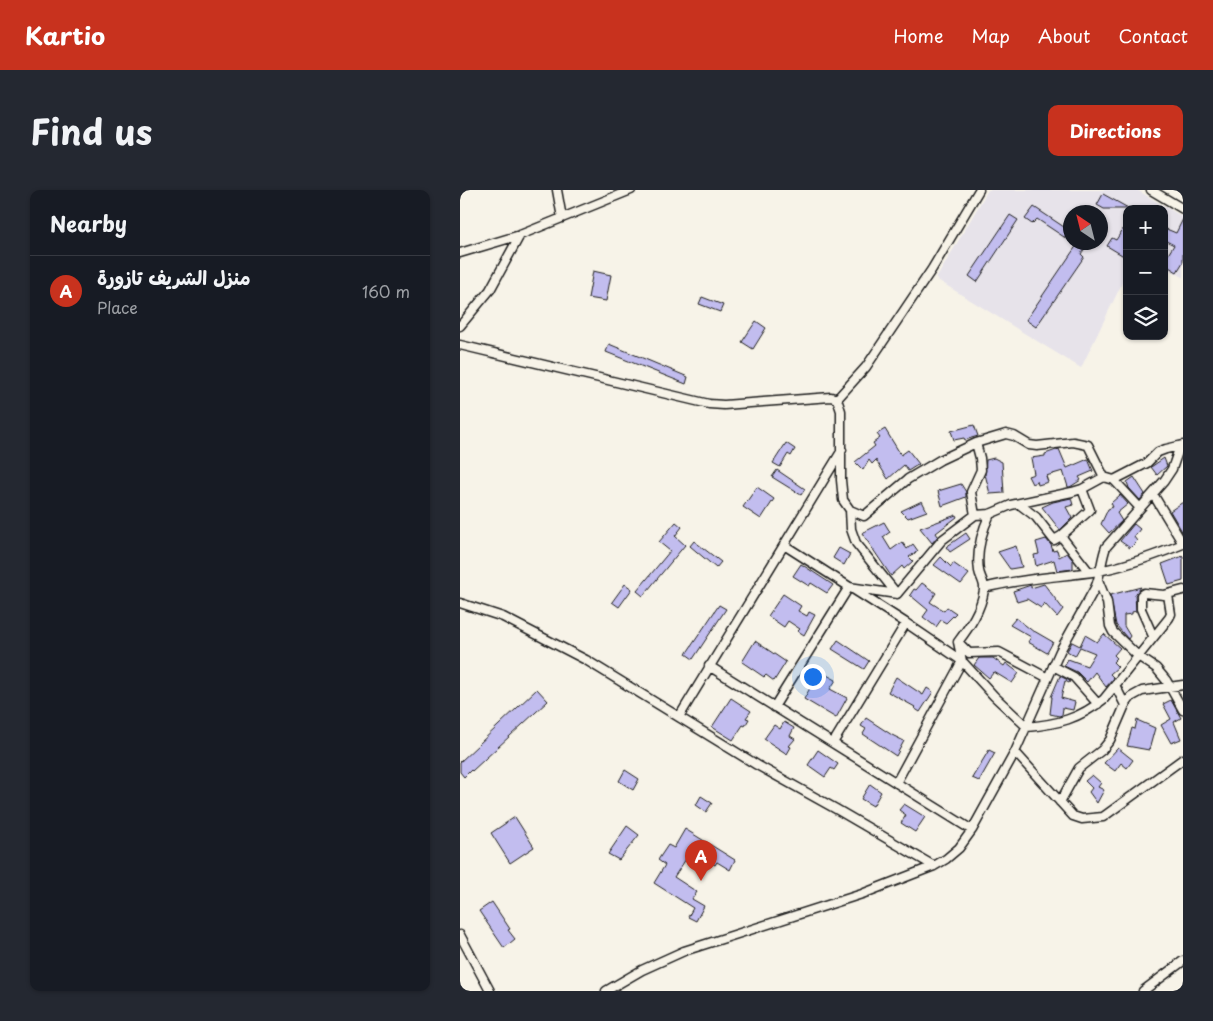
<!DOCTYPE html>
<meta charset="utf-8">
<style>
:root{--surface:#171b24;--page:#242831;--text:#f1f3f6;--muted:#9ea1a6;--line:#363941;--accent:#c8321e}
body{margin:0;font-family:"Playpen Sans","Playpen Sans Arabic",sans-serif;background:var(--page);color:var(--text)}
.controls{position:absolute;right:15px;top:15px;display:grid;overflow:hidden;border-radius:10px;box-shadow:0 1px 4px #0004}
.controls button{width:45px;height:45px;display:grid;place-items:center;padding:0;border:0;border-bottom:1px solid var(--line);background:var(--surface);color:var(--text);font:25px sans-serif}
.compass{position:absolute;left:603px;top:15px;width:45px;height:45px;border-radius:50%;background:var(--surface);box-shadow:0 1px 4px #0004;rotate:325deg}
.you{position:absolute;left:352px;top:486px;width:18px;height:18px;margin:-12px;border:4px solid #fff;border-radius:50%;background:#1a73e8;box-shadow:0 0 0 8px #1a73e833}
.badge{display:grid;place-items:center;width:32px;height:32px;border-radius:50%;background:var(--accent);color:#fff;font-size:16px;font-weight:700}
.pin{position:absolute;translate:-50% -41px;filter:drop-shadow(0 1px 2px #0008)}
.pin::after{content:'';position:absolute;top:26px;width:18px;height:15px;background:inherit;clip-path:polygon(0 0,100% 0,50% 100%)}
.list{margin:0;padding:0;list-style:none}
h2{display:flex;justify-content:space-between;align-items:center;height:65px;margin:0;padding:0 20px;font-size:21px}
h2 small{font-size:16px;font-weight:400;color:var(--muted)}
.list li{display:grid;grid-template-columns:32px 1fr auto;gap:15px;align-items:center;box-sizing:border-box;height:70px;padding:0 20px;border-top:1px solid var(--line)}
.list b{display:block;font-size:19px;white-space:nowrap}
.list p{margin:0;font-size:16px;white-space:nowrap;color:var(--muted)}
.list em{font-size:16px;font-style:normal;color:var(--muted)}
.icon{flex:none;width:28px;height:28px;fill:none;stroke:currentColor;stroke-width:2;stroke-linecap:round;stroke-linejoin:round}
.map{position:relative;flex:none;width:723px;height:801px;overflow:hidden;border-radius:10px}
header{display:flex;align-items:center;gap:30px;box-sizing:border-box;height:70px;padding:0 25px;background:var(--accent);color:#fff}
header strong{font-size:24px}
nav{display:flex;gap:28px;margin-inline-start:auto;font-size:18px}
.intro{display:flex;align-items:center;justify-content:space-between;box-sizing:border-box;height:120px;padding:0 30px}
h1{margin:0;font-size:35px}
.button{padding:12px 22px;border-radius:10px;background:var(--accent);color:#fff;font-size:18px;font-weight:700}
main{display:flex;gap:30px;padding:0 30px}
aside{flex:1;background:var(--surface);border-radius:10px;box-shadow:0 1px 4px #0004}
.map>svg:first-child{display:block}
.built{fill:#e7e3ea;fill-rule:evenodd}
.building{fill:#c2bdef;stroke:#1c1c1c}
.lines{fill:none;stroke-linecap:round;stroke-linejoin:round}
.street-casing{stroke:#1c1c1c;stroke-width:11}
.street{stroke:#f7f3e8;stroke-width:8}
</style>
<header>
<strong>Kartio</strong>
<nav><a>Home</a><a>Map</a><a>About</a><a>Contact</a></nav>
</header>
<div class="intro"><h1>Find us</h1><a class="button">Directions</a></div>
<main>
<aside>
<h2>Nearby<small></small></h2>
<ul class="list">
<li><span class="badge">A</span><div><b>منزل الشريف تازورة</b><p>Place</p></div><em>160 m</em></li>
</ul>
</aside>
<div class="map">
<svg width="723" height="801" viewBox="0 0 723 801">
<rect width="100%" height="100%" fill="#f7f3e8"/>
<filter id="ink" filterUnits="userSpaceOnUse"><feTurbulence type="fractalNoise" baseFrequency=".02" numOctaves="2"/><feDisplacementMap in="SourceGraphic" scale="10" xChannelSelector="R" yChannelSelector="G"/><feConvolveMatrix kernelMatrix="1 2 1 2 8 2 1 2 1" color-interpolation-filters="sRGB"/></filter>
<g filter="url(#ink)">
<!-- built -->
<path class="built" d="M528 0H677L723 27V87L704 77V19H667V83L621 178 476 89ZM610 22H640V52H610Z"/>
<!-- building -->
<path class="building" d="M643 4 670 19H644L637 15Z
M574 17 610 41V51L577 29 572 34 565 29Z
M550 25 558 30 517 92 509 86Z
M723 29V72L717 82 704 74V71L714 55 704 50V38L716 43Z
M667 33V68L647 56 652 48 656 50Z
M619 52H629L621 64 624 67 576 137 566 130Z
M133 81 151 85 146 111 128 108Z
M242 107 263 115 260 122 239 114Z
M296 131 306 138 293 159 282 152Z
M149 154 228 187 226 194 146 162Z
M514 235 518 246 505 250 504 248 494 250 491 241Z
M425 239 441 265 448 260 459 274 448 281 444 275 428 289 416 270 412 274 409 270 403 280 395 272 415 256 413 253 420 248 417 244Z
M326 253 335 259 331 266 328 264 320 277 313 273Z
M599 259 607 278 628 269 633 281 619 287 621 290 610 297H608L603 281 586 286 588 292 578 295 577 291 572 294 568 286 574 284 571 268 585 266V264Z
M534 268 542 272 544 303 530 304 525 284 526 270Z
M704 268 707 276 697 285 691 277Z
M317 280 345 299 341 305 312 287Z
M674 287 685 304 680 310 669 298 667 292Z
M501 294 506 302V307L482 316 478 301Z
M297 297 314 309 301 329 283 317Z
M660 305 668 314 657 323 662 331 649 343 641 334 648 319 653 317 651 313Z
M611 308 613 315 606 317 612 328 600 340 582 317 593 312Z
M462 311 467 321 448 328 441 321Z
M723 312V343L710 321Z
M496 325 497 327 476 343 478 346 472 353 460 338Z
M216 332 222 337 215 346 225 355 183 406 177 401 210 361 199 352Z
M424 332 430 342 423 347 431 360 442 352 447 359 453 354 458 361 449 367 453 371 444 379 442 376 431 386 402 343Z
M674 334 680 339 674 347 677 351 670 358 660 351Z
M506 343 510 349 490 362 486 357Z
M586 349 591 355 593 361 597 360 599 367 607 363 613 370V379L597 381 594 370 576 376 574 365 579 364 576 352Z
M234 351 261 372 256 378 230 356Z
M556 356 562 377 550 379 538 362Z
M379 358 390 364 384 375 373 368Z
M723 366V391L709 395 702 374Z
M481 367 491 377 493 373 509 384 501 394 474 375Z
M341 374 373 395 367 403 351 393 349 396 333 386Z
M462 393 476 403 470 412 484 421 487 417 496 423 486 433 481 430 476 437 463 427 468 420 450 405 454 399 456 400Z
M165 394 172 399 159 417 152 412Z
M584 394 603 419 597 427 584 413 581 418 567 409 557 412 553 401 571 395V398Z
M681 397 675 405 676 421 672 422V424L664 425V436L670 446 668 449 656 435 650 405Z
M323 404 341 416 338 421 347 426 349 422 355 425 344 445 338 441 340 439 328 431 324 437 308 426Z
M259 415 266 419 233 469 226 464Z
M556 428 574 442V441L593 452 587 463 568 452 571 447 550 435Z
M644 444 660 458 654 465 657 468 653 472 658 477 650 484 654 488 646 497 635 482 627 492 617 482 604 476 608 469 627 476 635 463 620 457 615 466 607 461 612 452 620 456 625 445 637 452Z
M378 450 409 471 404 479 372 459Z
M295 451 326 472 314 491 306 485 304 487 282 472Z
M519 468H533L544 476 546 473 559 483 552 493 534 482 529 488 514 475Z
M363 483 376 490 370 499 387 508 376 528 344 509 355 489 359 490Z
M600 486 610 491 609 493 605 491 601 508 615 512 613 520 603 518 602 525 599 526 590 524 592 507H591Z
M436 487 463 505 467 498 473 502 460 522 454 518 455 517 428 502Z
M77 499 88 511 12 581 11 580 4 587 0 582V572Z
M271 508 291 521 286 528 289 529 285 536 283 535 273 550 252 537Z
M711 510 721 528 714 532 721 549 711 553 701 535 711 529 703 514Z
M406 528 432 545 444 551 436 566 403 544 406 539 401 536Z
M677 530 695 538 689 560 667 556 672 538 675 539Z
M324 532 334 538 330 546 335 549 329 556 331 557 327 564 304 549 314 535 320 539Z
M658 558 673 570 667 578 661 573 655 581 644 573Z
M358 560 378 574 374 580 371 578 365 587 348 575Z
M529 560 535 563 519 591 512 588Z
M165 580 179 589 173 600 159 591Z
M632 585 641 593 638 597 644 600 637 613 629 602 632 598 625 591Z
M410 594 421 602 413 616 401 609Z
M241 606 252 613 246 622 236 615Z
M444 614 465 627 455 642 441 633 446 625 439 620Z
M55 627 74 657 50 673 31 643Z
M167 636 179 645 159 670 148 664Z
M225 639 275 670 270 680 257 672 255 675 232 660 214 687 237 702 232 709 244 716 236 731 228 727 233 718 194 693 205 675 198 670 208 655 214 658Z
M32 712 50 739 48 740 55 749 44 758 19 721Z"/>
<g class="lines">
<defs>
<path id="street" d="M97 0 102 28
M691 0 723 19
M0 63 60 45 171 0
M0 136 30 100 60 45
M0 155 249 214 264 215 371 207 377 209
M377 209 381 221V290L383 310 390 320 404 326 448 289 480 270 516 253 546 244 554 246 569 255 577 256 613 252 628 255 644 287 654 290 680 318
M377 209 406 177 472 79 519 0
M654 290 687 273 698 262 706 259 723 255
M693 304 723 354
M559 314 576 327 594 350 601 346 630 320 622 299
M390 320 391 339 396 353 437 404
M515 325 511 302 521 280 520 268 516 253
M601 346 629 382
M324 355 446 433 502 471 534 506 567 537C598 534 619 529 644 509L709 428 711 424 708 405
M638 390 647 412 650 436 653 442 678 466 696 478 706 490 723 520
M524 398C562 388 600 387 638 381 667 376 696 365 723 354
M0 413 43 427 126 470 297 575 376 619 474 676
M693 446 681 419V405L684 403 704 405 723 400
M498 452 509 463 539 462 588 488
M249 476 512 640
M593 476 614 487 638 514
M656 497 665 515
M314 517 389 397 437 404 482 350 515 325 530 324 551 315 612 302 622 299 644 287
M219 527 382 260
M373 553 446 433
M555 562 613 626 622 629 643 627 723 569
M436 593 502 471 498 452C510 436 521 420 524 400 525 393 520 387 519 381 516 361 522 341 530 324
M600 612 619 578 642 560 650 550 665 515 671 507 682 501 723 495
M0 745 30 801
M146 801 182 780 224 761 402 704 474 676 486 669 499 658 512 640 555 562 600 461 635 398C641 385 641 370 646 357L704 291 712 279 720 256
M683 801 723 771"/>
</defs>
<!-- street casing -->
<use href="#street" class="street-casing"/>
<!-- street -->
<use href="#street" class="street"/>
</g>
</g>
</svg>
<div class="controls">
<button>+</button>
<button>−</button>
<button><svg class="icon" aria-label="layers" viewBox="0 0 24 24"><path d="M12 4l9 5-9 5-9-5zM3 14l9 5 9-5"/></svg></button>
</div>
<svg class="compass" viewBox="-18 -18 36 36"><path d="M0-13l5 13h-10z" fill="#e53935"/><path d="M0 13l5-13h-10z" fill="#9ea1a6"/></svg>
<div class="you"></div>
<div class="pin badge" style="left:241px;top:691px">A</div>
</div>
</main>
